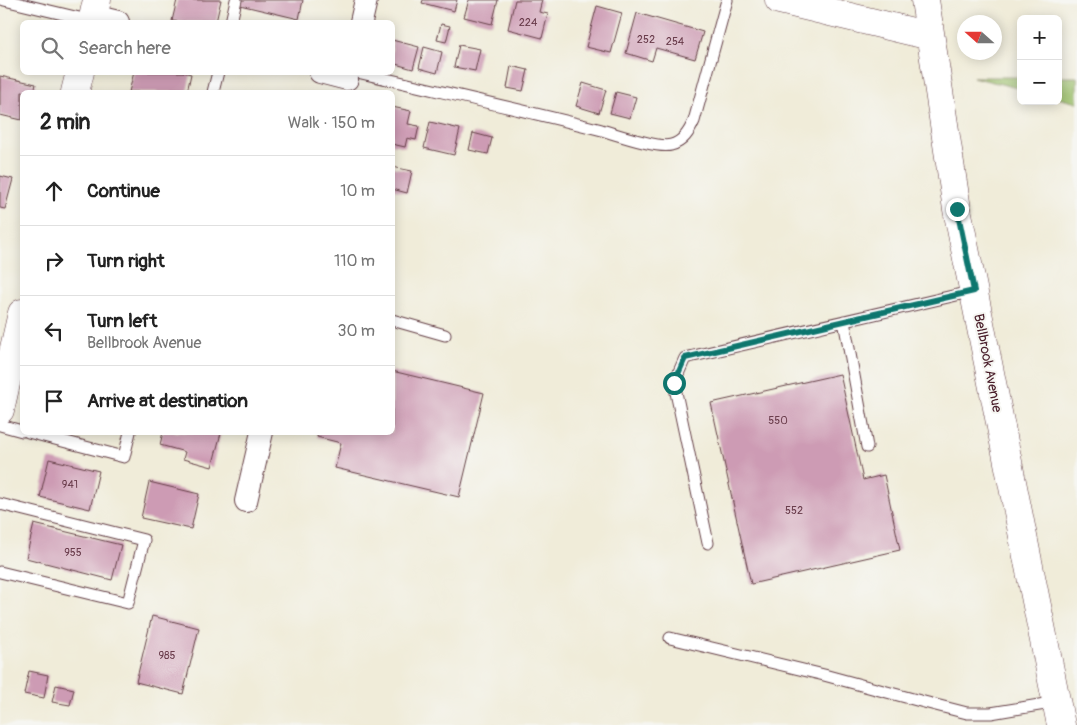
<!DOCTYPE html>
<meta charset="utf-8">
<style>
:root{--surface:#fff;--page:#f6f6f6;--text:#222;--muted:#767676;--line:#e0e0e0}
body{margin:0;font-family:Pangolin,sans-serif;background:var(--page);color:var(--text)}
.controls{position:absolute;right:15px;top:15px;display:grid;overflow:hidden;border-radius:8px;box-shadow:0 2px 12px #0003}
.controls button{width:45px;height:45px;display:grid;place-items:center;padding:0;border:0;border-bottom:1px solid var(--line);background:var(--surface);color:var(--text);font:25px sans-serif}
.compass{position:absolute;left:957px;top:15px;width:45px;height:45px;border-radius:50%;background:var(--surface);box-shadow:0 2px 12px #0003;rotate:291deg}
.stop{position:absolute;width:15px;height:15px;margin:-11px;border:4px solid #0f766e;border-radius:50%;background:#fff}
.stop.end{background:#0f766e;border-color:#fff;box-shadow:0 1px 5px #0008}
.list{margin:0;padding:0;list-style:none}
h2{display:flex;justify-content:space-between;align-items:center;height:65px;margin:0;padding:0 20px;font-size:21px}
h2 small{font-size:16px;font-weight:400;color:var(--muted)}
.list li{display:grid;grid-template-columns:32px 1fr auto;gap:15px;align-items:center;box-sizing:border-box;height:70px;padding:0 20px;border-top:1px solid var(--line)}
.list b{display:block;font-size:19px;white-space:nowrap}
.list p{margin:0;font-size:16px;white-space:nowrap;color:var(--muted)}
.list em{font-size:16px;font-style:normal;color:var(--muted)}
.icon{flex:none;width:28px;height:28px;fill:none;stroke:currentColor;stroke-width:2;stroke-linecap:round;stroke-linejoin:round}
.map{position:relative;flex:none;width:1077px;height:725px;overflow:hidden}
.search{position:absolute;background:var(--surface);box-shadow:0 2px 12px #0003;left:20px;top:20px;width:375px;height:55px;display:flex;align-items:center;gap:12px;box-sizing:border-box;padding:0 18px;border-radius:8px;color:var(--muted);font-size:19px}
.panel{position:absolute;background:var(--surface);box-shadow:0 2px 12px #0003;left:20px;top:90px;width:375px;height:345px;border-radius:8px}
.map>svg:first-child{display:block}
.green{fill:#9bc06a;stroke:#72704a}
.building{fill:#cd9bb4}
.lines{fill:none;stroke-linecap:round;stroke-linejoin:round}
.lane-casing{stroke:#633e45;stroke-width:13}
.street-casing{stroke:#633e45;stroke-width:24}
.secondary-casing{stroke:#633e45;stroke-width:29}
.lane{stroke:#fff;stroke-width:11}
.street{stroke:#fff;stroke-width:22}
.secondary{stroke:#fff;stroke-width:28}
.route{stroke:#0f766e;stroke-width:6}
.labels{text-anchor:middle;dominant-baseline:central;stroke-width:4;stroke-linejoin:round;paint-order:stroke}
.number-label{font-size:11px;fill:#6b3e4d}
.street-label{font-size:14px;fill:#4a1f2b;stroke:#f6f6f2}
</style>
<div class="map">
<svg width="1077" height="725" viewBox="0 0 1077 725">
<rect width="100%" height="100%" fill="#f6f6f2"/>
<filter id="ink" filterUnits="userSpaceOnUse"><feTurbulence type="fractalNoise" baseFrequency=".02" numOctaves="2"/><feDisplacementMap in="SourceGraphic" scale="10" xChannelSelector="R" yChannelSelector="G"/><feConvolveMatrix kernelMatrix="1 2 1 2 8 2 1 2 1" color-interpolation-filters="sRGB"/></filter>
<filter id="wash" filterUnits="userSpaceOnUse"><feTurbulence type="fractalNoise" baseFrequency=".0096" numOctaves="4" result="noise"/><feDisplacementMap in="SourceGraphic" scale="20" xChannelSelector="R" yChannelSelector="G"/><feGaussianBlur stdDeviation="1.12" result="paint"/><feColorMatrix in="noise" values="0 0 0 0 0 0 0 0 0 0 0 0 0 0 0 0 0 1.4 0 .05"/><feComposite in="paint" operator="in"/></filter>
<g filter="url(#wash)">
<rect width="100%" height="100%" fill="#f0ecd9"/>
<!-- green -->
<path class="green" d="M973 77H1021V89Z
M1058 77H1077V103L1058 98Z"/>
<g id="blocks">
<!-- building -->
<path class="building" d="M177 0H221L216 22H180L172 21Z
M241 0H303L299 19 240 5Z
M423 0H457L454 11 422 3Z
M469 0H498L492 24 464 17Z
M515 0H542L539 12 548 14 542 38 508 29Z
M597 6 622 13 611 53 586 47Z
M637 13 703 32 695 59 656 48 652 61 626 53Z
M441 24 450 26 446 42 437 40Z
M392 40 419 47 413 69 392 63Z
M459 45 480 49 475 71 454 67Z
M424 47 442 52 437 73 419 68Z
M511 66 528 70 523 91 507 88Z
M134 72H183L191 74 187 92H129Z
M0 76 36 84 34 92H22V120L0 115Z
M583 83 606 90 599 113 576 106Z
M616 92 636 97 630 118 610 113Z
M392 107 411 111 408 124 419 126 416 140 407 138 405 147 392 144Z
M430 122 460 129 454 155 424 148Z
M473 133 492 138 488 154 469 150Z
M392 167 412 171 407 193 392 189Z
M0 176 13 179 5 209 0 208Z
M392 371 484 393 459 497 335 468 341 443 317 437 318 432H392Z
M840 374 863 480 884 475 900 550 751 584 711 403Z
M163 432 221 433 212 467 183 459 185 452 160 445Z
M49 459 99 471 90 509 40 497Z
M149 482 199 494 191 529 141 518Z
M34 524 121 545 112 580 26 558Z
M152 616 199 628 183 694 136 682Z
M29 671 48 675 44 698 24 694Z
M56 685 74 689 70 705 52 702Z"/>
</g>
</g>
<g filter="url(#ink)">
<use href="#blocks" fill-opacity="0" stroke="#633e45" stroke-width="1"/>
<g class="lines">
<defs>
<path id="lane" d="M4 0 92 21
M231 22 236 0
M357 72C437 91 518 109 598 129 613 133 658 149 671 145 683 142 689 132 694 121L727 0
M213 92 218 72
M392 320 445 335
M844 321 867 447
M0 425 22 431
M28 432 124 457 130 432
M0 504 144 540 128 603 0 572
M708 543 674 383 685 358 974 291
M670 638 824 675 924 702 967 713H991L1057 702"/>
<path id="street" d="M93 16 118 22
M361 22 366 0
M320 72 347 79
M246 501 262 432"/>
<path id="secondary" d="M779 0 930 36
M925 0 957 209 1061 725
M92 22 97 0
M75 92 80 72
M0 410 22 313"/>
</defs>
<!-- lane casing -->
<use href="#lane" class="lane-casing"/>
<!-- street casing -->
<use href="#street" class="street-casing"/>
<!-- secondary casing -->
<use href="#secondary" class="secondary-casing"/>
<!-- lane -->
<use href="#lane" class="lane"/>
<!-- street -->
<use href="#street" class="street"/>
<!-- secondary -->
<use href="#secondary" class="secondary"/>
</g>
</g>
<g class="lines" filter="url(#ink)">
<!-- route -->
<path class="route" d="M674 383 685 358 974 291 957 209"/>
</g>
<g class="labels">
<!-- number labels -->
<g class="number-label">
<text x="528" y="22">224</text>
<text x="646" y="39">252</text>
<text x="675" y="41">254</text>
<text x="778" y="420">550</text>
<text x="70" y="484">941</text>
<text x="794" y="510">552</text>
<text x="73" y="552">955</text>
<text x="167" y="655">985</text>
</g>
<!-- street labels -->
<g class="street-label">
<text transform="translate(988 363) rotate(79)">Bellbrook Avenue</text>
</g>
</g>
</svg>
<div class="controls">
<button>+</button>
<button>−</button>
</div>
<svg class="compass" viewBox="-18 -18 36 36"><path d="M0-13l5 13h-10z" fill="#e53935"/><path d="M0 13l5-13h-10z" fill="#767676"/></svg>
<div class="stop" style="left:674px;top:383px"></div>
<div class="stop end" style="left:957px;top:209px"></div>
<div class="search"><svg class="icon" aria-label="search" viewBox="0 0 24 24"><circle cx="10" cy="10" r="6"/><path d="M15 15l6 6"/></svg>Search here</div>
<section class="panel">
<h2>2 min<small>Walk · 150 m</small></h2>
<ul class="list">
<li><svg class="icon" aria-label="ahead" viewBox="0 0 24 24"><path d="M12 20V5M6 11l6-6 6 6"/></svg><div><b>Continue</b></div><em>10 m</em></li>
<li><svg class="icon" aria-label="right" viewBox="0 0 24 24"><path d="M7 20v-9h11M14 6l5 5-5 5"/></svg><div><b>Turn right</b></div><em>110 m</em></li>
<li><svg class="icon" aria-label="left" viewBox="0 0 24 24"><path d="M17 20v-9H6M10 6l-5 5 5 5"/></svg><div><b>Turn left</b><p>Bellbrook Avenue</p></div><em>30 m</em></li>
<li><svg class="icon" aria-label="arrive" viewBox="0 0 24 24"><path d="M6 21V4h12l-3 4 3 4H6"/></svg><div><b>Arrive at destination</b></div></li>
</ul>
</section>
</div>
